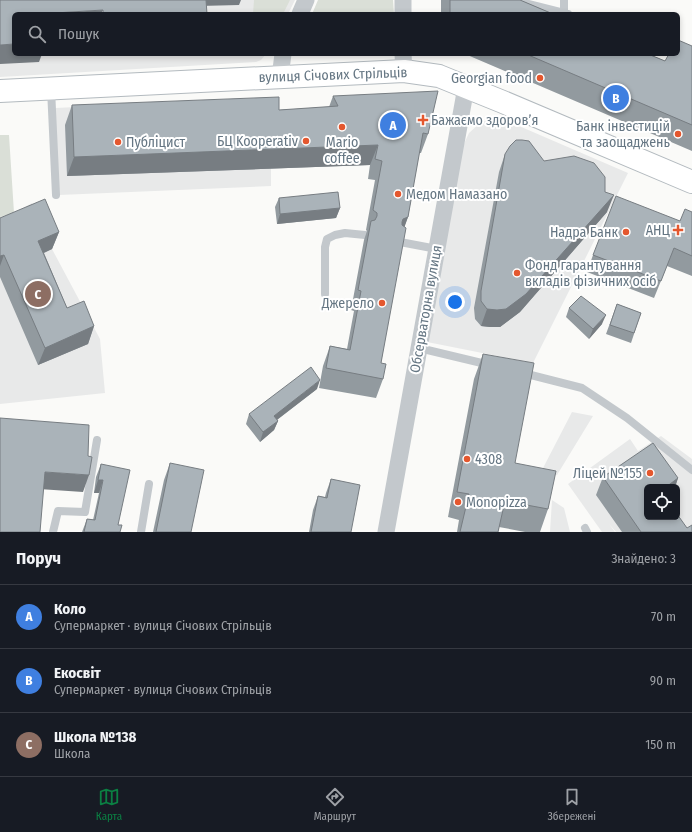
<!DOCTYPE html>
<html lang="uk">
<meta charset="utf-8">
<style>
:root{--surface:#171b24;--page:#242831;--text:#f1f3f6;--muted:#9ea1a6;--line:#363941;--accent:#0b8043}
body{margin:0;font-family:"Fira Sans Condensed",sans-serif;background:var(--page);color:var(--text)}
.controls{position:absolute;right:12px;bottom:12px;display:grid;overflow:hidden;border-radius:6px;box-shadow:0 2px 6px #0003}
.controls button{width:36px;height:36px;display:grid;place-items:center;padding:0;border:0;border-bottom:1px solid var(--line);background:var(--surface);color:var(--text);font:20px sans-serif}
.you{position:absolute;left:455px;top:302px;width:14px;height:14px;margin:-10px;border:3px solid #fff;border-radius:50%;background:#1a73e8;box-shadow:0 0 0 6px #1a73e833}
.badge{display:grid;place-items:center;width:26px;height:26px;border-radius:50%;background:var(--accent);color:#fff;font-size:13px;font-weight:700}
.pin{position:absolute;translate:-50% -50%;border:2px solid #fff;box-shadow:0 1px 4px #0006}
.list{margin:0;padding:0;list-style:none}
h2{display:flex;justify-content:space-between;align-items:center;height:52px;margin:0;padding:0 16px;font-size:17px}
h2 small{font-size:13px;font-weight:400;color:var(--muted)}
.list li{display:grid;grid-template-columns:26px 1fr auto;gap:12px;align-items:center;box-sizing:border-box;height:64px;padding:0 16px;border-top:1px solid var(--line)}
.list b{display:block;font-size:15px;white-space:nowrap}
.list p{margin:0;font-size:13px;white-space:nowrap;color:var(--muted)}
.list em{font-size:13px;font-style:normal;color:var(--muted)}
.icon{flex:none;width:22px;height:22px;fill:none;stroke:currentColor;stroke-width:2;stroke-linecap:round;stroke-linejoin:round}
.map{position:relative;flex:none;width:692px;height:532px;overflow:hidden}
.search{position:absolute;background:var(--surface);box-shadow:0 2px 6px #0003;left:12px;right:12px;top:12px;height:44px;display:flex;align-items:center;gap:10px;box-sizing:border-box;padding:0 14px;border-radius:6px;color:var(--muted);font-size:15px}
.sheet{height:244px;background:var(--surface)}
nav{display:flex;justify-content:space-around;align-items:center;box-sizing:border-box;height:56px;border-top:1px solid var(--line);background:var(--surface);font-size:11px;color:var(--muted)}
nav a{display:grid;justify-items:center;gap:2px}
nav .on{color:var(--accent)}
.map>svg:first-child{display:block}
.built{fill:#e8e9e9;fill-rule:evenodd}
.green{fill:#dadfd7}
.lines{fill:none;stroke-linecap:round;stroke-linejoin:round}
.secondary-casing{stroke:#b3babf;stroke-width:24}
.lane{stroke:#c3c8cc;stroke-width:8}
.street{stroke:#c3c8cc;stroke-width:17}
.secondary{stroke:#fff;stroke-width:22}
.wall{fill:#929a9f}
.shaded-wall{fill:#777d82}
.building{fill:#aab3b9;stroke:#777d82}
.poi-dot{fill:#e4572e;stroke:#fff;stroke-width:1.5}
.labels{text-anchor:middle;dominant-baseline:central;stroke-width:4;stroke-linejoin:round;paint-order:stroke}
.street-label{font-size:14px;fill:#657683;stroke:#fff}
.poi-label{font-size:14px;fill:#657683;stroke:#fff;text-anchor:end}
</style>
<div class="map">
<svg width="692" height="532" viewBox="0 0 692 532">
<rect width="100%" height="100%" fill="#fafaf8"/>
<!-- built -->
<path class="built" d="M0 0H295L288 14H14V54H266L261 60 256 62 0 77Z
M271 98V186L59 195 55 108Z
M490 119 505 120 628 173 533 363 427 342 462 148 469 133 480 123Z
M32 203 52 249 100 339 105 393 0 404V217L14 213Z
M572 412 593 416 557 475 542 470Z
M661 436 692 459V532H616L609 524 615 532H602L568 484 630 439 638 451ZM647 487H677V517H647Z
M552 500 564 508 570 532H550Z"/>
<!-- green -->
<path class="green" d="M254 0H290L283 14H253Z
M318 0H393L394 14H312Z
M0 135H9L14 213 0 217Z"/>
<g class="lines">
<defs>
<path id="secondary" d="M0 91 404 71 439 76 466 87 503 102 692 182"/>
</defs>
<!-- secondary casing -->
<use href="#secondary" class="secondary-casing"/>
<!-- lane -->
<path class="lane" d="M513 0 568 14
M564 0V12
M51 89 56 195
M400 242 437 249
M325 294V247L327 239 335 235 345 233 365 235
M419 348 490 365
M523 373 582 388 627 418 692 470
M585 528 587 532
M53 532 58 511 85 512 97 440
M141 532 149 484"/>
<!-- street -->
<path class="street" d="M403 0V14
M300 14 306 0
M403 54 404 71
M280 77 283 54
M386 532 466 87"/>
<!-- secondary -->
<use href="#secondary" class="secondary"/>
</g>
<!-- wall -->
<path class="wall" d="M441 0H520L553 14H441Z
M692 46V151L465 54H648L665 61Z
M333 96 428 134 421 153H419L408 217 404 227 381 363 383 379 376 398 319 388 323 366 330 346 347 349 354 311 351 310 364 240 367 231 366 230 375 180 368 179 370 165 67 176 65 125 72 105 279 110 329 107Z
M505 154 544 161 605 192 607 212 520 312 500 327H490L481 326 475 319 474 308 499 172Z
M279 198 340 208 336 218 277 224 275 207Z
M692 212V276L667 266 654 298 587 272 593 255 680 221Z
M0 218 59 232 52 249 44 253 67 308 94 326 88 344 38 365 0 277Z
M617 304 641 313 631 343 606 334Z
M569 308 602 324 589 339 566 317Z
M483 354 515 463 548 509 540 532H525L499 527 498 532H457L459 520 448 517 474 379Z
M317 389 277 420 278 421 274 430 260 442 246 424 249 414Z
M170 463 191 532H153L164 480Z
M101 464 120 532H82L87 519 93 520 99 493H94L96 477Z
M603 477 678 478 675 487H647L687 528 692 532H622L596 495Z
M331 479 351 532H309L313 510 318 496 325 497 326 493Z"/>
<!-- shaded-wall -->
<path class="shaded-wall" d="M201 0H241L239 5 199 6Z
M103 10 101 14H55V13Z
M14 44V54H42L39 62 0 64V45Z
M378 145 370 165 67 176 74 157Z
M614 195 607 212 520 312 500 327H490L481 326 487 309Z
M340 208 336 218 277 224 280 214Z
M408 217 401 237 395 241 403 219Z
M59 232 52 249 32 258 38 241Z
M4 255 0 266V256Z
M606 315 602 324 589 339 593 329Z
M94 326 88 344 38 365 45 348Z
M320 380 317 389 270 425 274 416Z
M278 421 274 430 260 442 263 432Z
M45 472 89 475 83 492 39 489Z
M678 478 675 487H666Z
M98 480H103L99 493H94Z"/>
<!-- building -->
<path class="building" d="M0 0H206L207 14H103V10L55 13V14H14V44L0 45Z
M450 0H520L553 14H450Z
M678 40 692 46V125L526 54H648L665 61 669 54H678Z
M438 91 428 134 423 133 408 217 403 219 402 222V225L406 228 381 363 386 364 383 379 326 368 330 346 350 350 361 291 358 290 371 221 375 220 377 216V213L373 210 382 161 375 159 378 145 74 157 72 105 279 97V110L338 106 333 96Z
M516 140H522L529 141 544 161 574 156 594 163 605 177V192L614 195 526 294 506 309 497 310 487 309 481 301V291L505 154 510 146Z
M338 192 340 208 280 214 279 198Z
M616 196 680 221 685 209 692 212V256L674 248 661 281 593 255Z
M45 199 59 232 38 241 67 308 84 301 94 326 45 348 4 255 0 256V218Z
M581 296 606 315 593 329 569 308Z
M617 304 641 313 634 333 610 325Z
M483 354 534 363 515 463 556 471 548 509 505 501 498 532H460L469 494 457 492Z
M311 367 320 380 274 416 278 421 263 432 249 414Z
M0 418 89 425 88 456 92 457 89 475 45 472 40 532H0Z
M653 443 678 478 666 487H647V517H677V514L687 528 692 525V532H641L603 477Z
M170 463 204 470 191 532H156Z
M101 464 130 470 118 525H122L120 532H84L87 519 95 520 103 480H98Z
M331 479 360 485 351 532H311L318 496 327 498Z"/>
<!-- markers -->
<g class="poi-dot">
<circle cx="540" cy="78" r="4"/>
<path d="M421 114h4v4h4v4h-4v4h-4v-4h-4v-4h4z"/>
<circle cx="342" cy="127" r="4"/>
<circle cx="678" cy="134" r="4"/>
<circle cx="306" cy="141" r="4"/>
<circle cx="118" cy="142" r="4"/>
<circle cx="398" cy="194" r="4"/>
<path d="M676 224h4v4h4v4h-4v4h-4v-4h-4v-4h4z"/>
<circle cx="626" cy="232" r="4"/>
<circle cx="517" cy="273" r="4"/>
<circle cx="382" cy="303" r="4"/>
<circle cx="467" cy="459" r="4"/>
<circle cx="650" cy="473" r="4"/>
<circle cx="458" cy="502" r="4"/>
</g>
<g class="labels">
<!-- street labels -->
<g class="street-label">
<text transform="translate(333 75) rotate(-2)">вулиця Січових Стрільців</text>
<text transform="translate(426 309) rotate(-80)">Обсерваторна вулиця</text>
</g>
<!-- poi labels -->
<g class="poi-label">
<text x="532" y="78">Georgian food</text>
<text x="431" y="120" text-anchor="start">Бажаємо здоровʼя</text>
<text x="670" y="126">Банк інвестицій<tspan x="670" dy="16">та заощаджень</tspan></text>
<text x="298" y="141">БЦ Kooperativ</text>
<text x="126" y="142" text-anchor="start">Публіцист</text>
<text x="342" y="142" text-anchor="middle">Mario<tspan x="342" dy="16">coffee</tspan></text>
<text x="406" y="194" text-anchor="start">Медом Намазано</text>
<text x="670" y="230">АНЦ</text>
<text x="618" y="232">Надра Банк</text>
<text x="525" y="265" text-anchor="start">Фонд гарантування<tspan x="525" dy="16">вкладів фізичних осіб</tspan></text>
<text x="374" y="303">Джерело</text>
<text x="475" y="459" text-anchor="start">4308</text>
<text x="642" y="473">Ліцей №155</text>
<text x="466" y="502" text-anchor="start">Monopizza</text>
</g>
</g>
</svg>
<div class="controls">
<button><svg class="icon" aria-label="locate" viewBox="0 0 24 24"><circle cx="12" cy="12" r="6"/><path d="M12 2v4M12 18v4M2 12h4M18 12h4"/></svg></button>
</div>
<div class="you"></div>
<div class="pin badge" style="left:393px;top:125px;background:#3f7fe0">A</div>
<div class="pin badge" style="left:616px;top:98px;background:#3f7fe0">B</div>
<div class="pin badge" style="left:38px;top:294px;background:#8d6e63">C</div>
<div class="search"><svg class="icon" aria-label="search" viewBox="0 0 24 24"><circle cx="10" cy="10" r="6"/><path d="M15 15l6 6"/></svg>Пошук</div>
</div>
<section class="sheet">
<h2>Поруч<small>Знайдено: 3</small></h2>
<ul class="list">
<li><span class="badge" style="background:#3f7fe0">A</span><div><b>Коло</b><p>Супермаркет · вулиця Січових Стрільців</p></div><em>70 m</em></li>
<li><span class="badge" style="background:#3f7fe0">B</span><div><b>Екосвіт</b><p>Супермаркет · вулиця Січових Стрільців</p></div><em>90 m</em></li>
<li><span class="badge" style="background:#8d6e63">C</span><div><b>Школа №138</b><p>Школа</p></div><em>150 m</em></li>
</ul>
</section>
<nav>
<a class="on"><svg class="icon" aria-label="map" viewBox="0 0 24 24"><path d="M3 6l6-2 6 2 6-2v14l-6 2-6-2-6 2zM9 4v14M15 6v14"/></svg>Карта</a>
<a><svg class="icon" aria-label="directions" viewBox="0 0 24 24"><path d="M12 3l9 9-9 9-9-9zM9 14v-3h6M13 9l2 2-2 2"/></svg>Маршрут</a>
<a><svg class="icon" aria-label="saved" viewBox="0 0 24 24"><path d="M7 4h10v16l-5-4-5 4z"/></svg>Збережені</a>
</nav>
